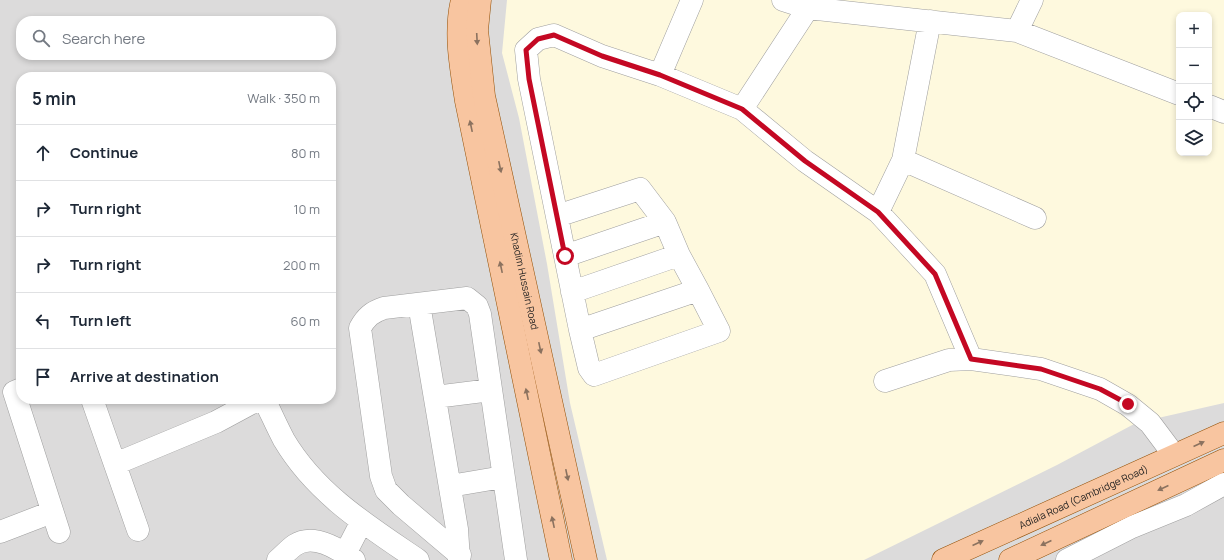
<!DOCTYPE html>
<meta charset="utf-8">
<style>
:root{--surface:#fff;--page:#f2f2f3;--text:#1f2937;--muted:#747a83;--line:#e0e1e3}
body{margin:0;font-family:Manrope,sans-serif;background:var(--page);color:var(--text)}
.controls{position:absolute;right:12px;top:12px;display:grid;overflow:hidden;border-radius:8px;box-shadow:0 2px 6px #0003}
.controls button{width:36px;height:36px;display:grid;place-items:center;padding:0;border:0;border-bottom:1px solid var(--line);background:var(--surface);color:var(--text);font:20px sans-serif}
.stop{position:absolute;width:12px;height:12px;margin:-9px;border:3px solid #c40823;border-radius:50%;background:#fff}
.stop.end{background:#c40823;border-color:#fff;box-shadow:0 1px 4px #0008}
.list{margin:0;padding:0;list-style:none}
h2{display:flex;justify-content:space-between;align-items:center;height:52px;margin:0;padding:0 16px;font-size:17px}
h2 small{font-size:13px;font-weight:400;color:var(--muted)}
.list li{display:grid;grid-template-columns:26px 1fr auto;gap:12px;align-items:center;box-sizing:border-box;height:56px;padding:0 16px;border-top:1px solid var(--line)}
.list b{display:block;font-size:15px;white-space:nowrap}
.list em{font-size:13px;font-style:normal;color:var(--muted)}
.icon{flex:none;width:22px;height:22px;fill:none;stroke:currentColor;stroke-width:2;stroke-linecap:round;stroke-linejoin:round}
.map{position:relative;flex:none;width:1224px;height:560px;overflow:hidden}
.search{position:absolute;background:var(--surface);box-shadow:0 2px 6px #0003;left:16px;top:16px;width:320px;height:44px;display:flex;align-items:center;gap:10px;box-sizing:border-box;padding:0 14px;border-radius:16px;color:var(--muted);font-size:15px}
.panel{position:absolute;background:var(--surface);box-shadow:0 2px 6px #0003;left:16px;top:72px;width:320px;height:332px;border-radius:16px}
.map>svg:first-child{display:block}
.residential{fill:#dcdbdb;fill-rule:evenodd}
.education{fill:#fef9de;fill-rule:evenodd}
.lines{fill:none;stroke-linecap:round;stroke-linejoin:round}
.minor-casing{stroke:#9f9f9f;stroke-width:23}
.major-casing{stroke:#924f06;stroke-width:23}
.minor{stroke:#fff;stroke-width:22}
.major{stroke:#f8c5a0;stroke-width:22}
.oneway{fill:#8b725f}
.route{stroke:#c40823;stroke-width:5}
.labels{text-anchor:middle;dominant-baseline:central;stroke-width:3.5;stroke-linejoin:round;paint-order:stroke}
.street-label{font-size:10px;fill:#1e1e1e;stroke:#fff}
</style>
<div class="map">
<svg width="1224" height="560" viewBox="0 0 1224 560">
<rect width="100%" height="100%" fill="#eeeae4"/>
<!-- residential -->
<path class="residential" d="M0 0H1224V560H0ZM1179 15H1209V153H1179ZM21 21H331V55H21ZM21 77H331V399H21Z"/>
<!-- education -->
<path class="education" d="M507 0H1224V403L1136 423 1057 465 864 560H607L570 403 547 264 519 118 502 53ZM1179 15H1209V153H1179Z"/>
<g class="lines">
<defs>
<path id="minor" d="M783 0 808 8 1017 31 1179 94
M1017 31 1032 0
M660 75 692 0
M1209 106 1224 112
M742 109 808 8
M903 160 1035 218
M878 212 903 160 930 21
M557 216 640 189 665 222
M565 256 665 222 679 255
M572 292 679 255 698 290
M419 304 457 529 459 560
M580 330 698 290 719 331 594 375 589 368 580 330 529 79 526 50 538 39 554 35 602 56 660 75 742 109 805 161 878 212 935 274 971 359
M885 381 949 360 971 359 1041 369 1100 389 1128 405 1150 423 1174 455
M21 389 14 392 59 532
M435 397 491 390
M92 399 138 530
M264 399C271 413 277 427 284 440 316 494 368 526 418 560
M115 464 216 422 259 399
M450 486 503 477
M0 532 52 512
M345 554 362 521
M460 555 401 505 386 490 381 476 360 328C366 317 372 312 384 308L467 298 477 306 480 314 516 560
M278 560C284 555 289 549 295 545 313 533 339 549 354 560
M1067 560 1132 527 1186 505 1224 484"/>
<g id="major">
<path d="M462 0C454 33 461 68 466 101L561 560"/>
<path id="s1" d="M480 0 477 30 484 96 586 560"/>
<path id="s2" d="M943 560 1224 433"/>
<path d="M1010 560 1224 460"/>
</g>
</defs>
<!-- minor casing -->
<use href="#minor" class="minor-casing"/>
<!-- major casing -->
<use href="#major" class="major-casing"/>
<!-- minor -->
<use href="#minor" class="minor"/>
<!-- major -->
<use href="#major" class="major"/>
</g>
<!-- one-way arrows -->
<defs><path id="oneway-solid" d="M-6-.8H1V-3.2L6.5 0L1 3.2V.8H-6Z"/></defs>
<g class="oneway">
<use href="#oneway-solid" transform="translate(477 39) rotate(87)"/>
<use href="#oneway-solid" transform="translate(471 126) rotate(-102)"/>
<use href="#oneway-solid" transform="translate(500 167) rotate(78)"/>
<use href="#oneway-solid" transform="translate(501 267) rotate(-102)"/>
<use href="#oneway-solid" transform="translate(540 348) rotate(78)"/>
<use href="#oneway-solid" transform="translate(527 394) rotate(-102)"/>
<use href="#oneway-solid" transform="translate(1199 444) rotate(-24)"/>
<use href="#oneway-solid" transform="translate(567 475) rotate(78)"/>
<use href="#oneway-solid" transform="translate(1163 488) rotate(155)"/>
<use href="#oneway-solid" transform="translate(553 522) rotate(-102)"/>
<use href="#oneway-solid" transform="translate(978 543) rotate(-24)"/>
<use href="#oneway-solid" transform="translate(1046 543) rotate(155)"/>
</g>
<g class="lines">
<!-- route -->
<path class="route" d="M565 256 529 79 526 50 538 39 554 35 602 56 660 75 742 109 805 161 878 212 935 274 971 359 1041 369 1100 389 1128 404"/>
</g>
<g class="labels">
<!-- street labels -->
<g class="street-label">
<text stroke="none"><textPath href="#s1" startOffset="286">Khadim Hussain Road</textPath></text>
<text stroke="none"><textPath href="#s2" startOffset="154">Adiala Road (Cambridge Road)</textPath></text>
</g>
</g>
</svg>
<div class="controls">
<button>+</button>
<button>−</button>
<button><svg class="icon" aria-label="locate" viewBox="0 0 24 24"><circle cx="12" cy="12" r="6"/><path d="M12 2v4M12 18v4M2 12h4M18 12h4"/></svg></button>
<button><svg class="icon" aria-label="layers" viewBox="0 0 24 24"><path d="M12 4l9 5-9 5-9-5zM3 14l9 5 9-5"/></svg></button>
</div>
<div class="stop" style="left:565px;top:256px"></div>
<div class="stop end" style="left:1128px;top:404px"></div>
<div class="search"><svg class="icon" aria-label="search" viewBox="0 0 24 24"><circle cx="10" cy="10" r="6"/><path d="M15 15l6 6"/></svg>Search here</div>
<section class="panel">
<h2>5 min<small>Walk · 350 m</small></h2>
<ul class="list">
<li><svg class="icon" aria-label="ahead" viewBox="0 0 24 24"><path d="M12 20V5M6 11l6-6 6 6"/></svg><div><b>Continue</b></div><em>80 m</em></li>
<li><svg class="icon" aria-label="right" viewBox="0 0 24 24"><path d="M7 20v-9h11M14 6l5 5-5 5"/></svg><div><b>Turn right</b></div><em>10 m</em></li>
<li><svg class="icon" aria-label="right" viewBox="0 0 24 24"><path d="M7 20v-9h11M14 6l5 5-5 5"/></svg><div><b>Turn right</b></div><em>200 m</em></li>
<li><svg class="icon" aria-label="left" viewBox="0 0 24 24"><path d="M17 20v-9H6M10 6l-5 5 5 5"/></svg><div><b>Turn left</b></div><em>60 m</em></li>
<li><svg class="icon" aria-label="arrive" viewBox="0 0 24 24"><path d="M6 21V4h12l-3 4 3 4H6"/></svg><div><b>Arrive at destination</b></div></li>
</ul>
</section>
</div>
